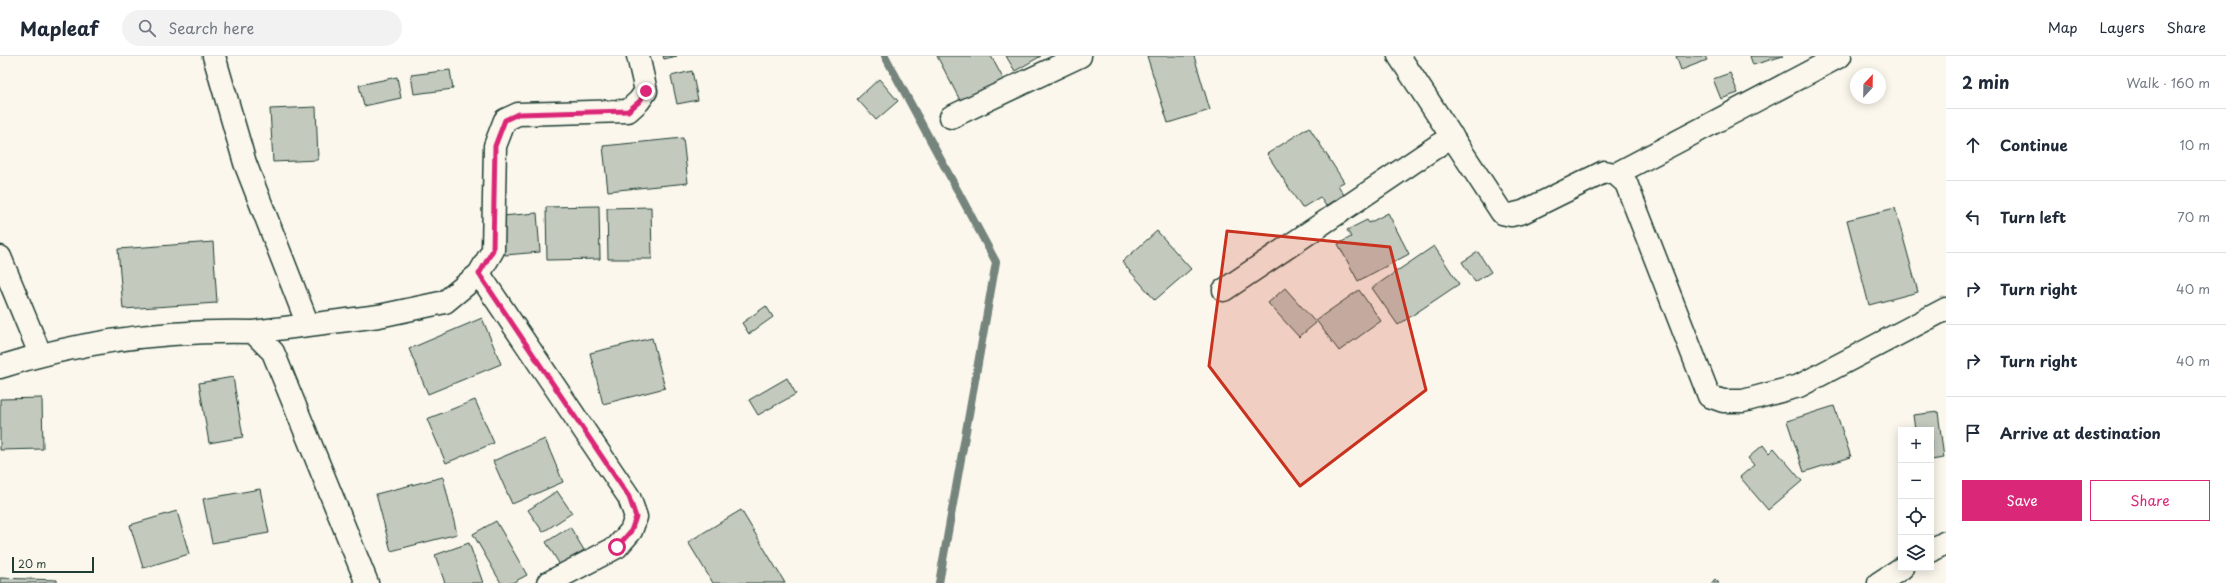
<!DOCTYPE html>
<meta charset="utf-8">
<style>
:root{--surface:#fff;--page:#f2f2f3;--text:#1f2937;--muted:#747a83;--line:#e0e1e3;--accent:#db2777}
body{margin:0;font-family:"Playpen Sans",sans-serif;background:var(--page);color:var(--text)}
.controls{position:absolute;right:12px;bottom:12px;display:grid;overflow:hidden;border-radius:0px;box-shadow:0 2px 10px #0003}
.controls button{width:36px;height:36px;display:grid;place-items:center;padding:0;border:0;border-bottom:1px solid var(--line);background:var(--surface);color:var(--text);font:20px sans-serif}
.compass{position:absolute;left:1850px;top:12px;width:36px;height:36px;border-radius:50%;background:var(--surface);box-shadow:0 2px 10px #0003;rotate:22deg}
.scale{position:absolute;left:12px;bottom:10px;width:82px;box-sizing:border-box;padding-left:4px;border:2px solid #1f3d34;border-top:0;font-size:11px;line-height:14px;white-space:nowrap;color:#1f3d34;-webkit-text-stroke:3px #fbf7ec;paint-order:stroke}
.stop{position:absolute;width:12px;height:12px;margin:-9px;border:3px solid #db2777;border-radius:50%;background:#fff}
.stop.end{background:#db2777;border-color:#fff;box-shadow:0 1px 4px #0008}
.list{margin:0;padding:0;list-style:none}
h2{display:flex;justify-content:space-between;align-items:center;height:52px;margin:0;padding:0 16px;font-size:17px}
h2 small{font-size:13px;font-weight:400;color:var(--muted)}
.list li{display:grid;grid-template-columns:26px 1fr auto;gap:12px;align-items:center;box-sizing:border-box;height:72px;padding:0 16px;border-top:1px solid var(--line)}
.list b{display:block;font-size:15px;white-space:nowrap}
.list em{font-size:13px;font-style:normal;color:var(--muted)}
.actions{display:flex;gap:8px;padding:12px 16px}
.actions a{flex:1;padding:9px 0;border:1px solid var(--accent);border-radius:0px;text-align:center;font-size:14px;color:var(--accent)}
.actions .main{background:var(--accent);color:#fff}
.icon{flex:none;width:22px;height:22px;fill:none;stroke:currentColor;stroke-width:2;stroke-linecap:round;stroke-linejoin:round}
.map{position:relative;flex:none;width:1946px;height:527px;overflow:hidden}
header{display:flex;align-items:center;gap:24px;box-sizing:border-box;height:56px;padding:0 20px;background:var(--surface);border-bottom:1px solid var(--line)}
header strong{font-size:19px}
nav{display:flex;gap:22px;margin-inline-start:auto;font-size:14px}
.search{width:280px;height:36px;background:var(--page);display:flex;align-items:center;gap:10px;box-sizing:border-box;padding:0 14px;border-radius:22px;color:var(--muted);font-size:15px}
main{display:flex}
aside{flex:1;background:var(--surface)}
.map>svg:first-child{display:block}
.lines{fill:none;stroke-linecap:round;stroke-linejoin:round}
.stream{stroke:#74847b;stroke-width:8}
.building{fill:#c4c9be;stroke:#1f3d34}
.minor-casing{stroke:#1f3d34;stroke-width:25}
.minor{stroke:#fbf7ec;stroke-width:22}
.route{stroke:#db2777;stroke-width:5}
.marked{fill:#c8321e;fill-opacity:0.2;stroke:#c8321e;stroke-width:3;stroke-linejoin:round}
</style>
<header>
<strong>Mapleaf</strong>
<div class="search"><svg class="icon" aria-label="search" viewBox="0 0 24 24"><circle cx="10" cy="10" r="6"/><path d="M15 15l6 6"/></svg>Search here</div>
<nav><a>Map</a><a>Layers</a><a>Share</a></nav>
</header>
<main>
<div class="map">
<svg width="1946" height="527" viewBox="0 0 1946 527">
<rect width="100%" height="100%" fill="#fbf7ec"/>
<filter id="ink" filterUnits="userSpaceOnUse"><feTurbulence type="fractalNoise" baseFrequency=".025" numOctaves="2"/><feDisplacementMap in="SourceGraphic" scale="8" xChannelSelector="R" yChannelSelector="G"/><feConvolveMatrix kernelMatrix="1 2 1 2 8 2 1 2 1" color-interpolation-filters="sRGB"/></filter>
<g filter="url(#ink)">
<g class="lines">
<!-- stream -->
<path class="stream" d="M885 0 996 206 939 527"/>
</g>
<!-- building -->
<path class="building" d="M663 0H677L664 3Z
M937 0H991L1006 28 963 50Z
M1006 0H1041L1015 15Z
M1147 0H1194L1210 54 1168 67Z
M1676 0H1705L1707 4 1681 14Z
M1750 0H1783L1753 9Z
M450 14 453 33 414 38 411 19Z
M692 15 698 44 677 48 671 20Z
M1730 17 1738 37 1721 43 1713 23Z
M397 21 401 42 364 50 359 29Z
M879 23 898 45 876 64 857 43Z
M316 51 318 104 273 106 270 53Z
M1309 71 1344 126 1338 129 1344 139 1326 150 1320 141 1302 152 1267 98Z
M683 82 688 127 608 135 603 90Z
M599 150 600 203 547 204 546 151Z
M651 151 652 203H608L607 152Z
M1895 152 1918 236 1869 249 1847 164Z
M537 157 540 196 505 199 502 160Z
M1388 157 1409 198 1358 225 1338 188 1351 181 1347 174 1367 164 1369 167Z
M1157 175 1191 213 1155 244 1122 206Z
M213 186 217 247 123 253 118 193Z
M1434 190 1459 228 1398 269 1372 232Z
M1478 196 1491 216 1475 226 1462 206Z
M1285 232 1316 267 1299 281 1268 247Z
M1359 234 1381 265 1339 295 1316 264Z
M766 250 773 261 749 278 742 267Z
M482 262 501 308 428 338 409 293Z
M652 282 665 332 603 348 590 297Z
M233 321 243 381 209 387 199 327Z
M787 322 796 338 758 359 749 344Z
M42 342 43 393 0 394V343Z
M475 344 494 387 446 407 427 363Z
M1834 350 1851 401 1804 416 1787 365Z
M1938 356 1944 402 1931 404V374H1915L1913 359Z
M545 383 563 426 512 448 493 405Z
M1763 389 1769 397 1774 392 1802 425 1768 454 1740 421 1754 409 1748 402Z
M443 421 457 478 391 495 376 438Z
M260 433 269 477 212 487 203 443Z
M557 435 572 457 543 476 528 454Z
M741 454 785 527H713L688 486Z
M177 455 189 498 143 512 130 469Z
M496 465 527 519 512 527H501L473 478Z
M570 471 584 494 560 509 546 486Z
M469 487 483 527H445L435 499Z
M0 522 57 524V527H0Z
M1715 523 1719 527H1711Z"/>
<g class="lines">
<defs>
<path id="minor" d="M214 0 245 107 308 269
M1399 0 1502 157 1511 159 1523 156 1604 116 1616 118 1626 127 1709 340 1723 345H1743L1799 330 1946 253
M951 61 1080 0
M1616 118 1840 0
M0 201 40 298
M479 218 629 441 636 461 631 475 617 491 548 527
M1224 234 1452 80
M253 276 379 260 445 246 479 218 493 194 495 90 505 64 518 58 628 55 639 45 646 35 638 0
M0 311C81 285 168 274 253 276L273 296 367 527
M1931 495 1946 486
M1879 527 1902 512"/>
</defs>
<!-- minor casing -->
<use href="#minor" class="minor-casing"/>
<!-- minor -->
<use href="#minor" class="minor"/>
</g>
</g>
<g class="lines" filter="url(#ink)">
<!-- route -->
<path class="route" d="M617 491 631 475 636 461 629 441 479 218 493 194 495 90 505 64 518 58 628 55 640 45 646 35"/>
</g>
<!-- marked area -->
<path class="marked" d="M1227 175 1390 191 1426 334 1300 430 1209 310Z"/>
</svg>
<div class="controls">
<button>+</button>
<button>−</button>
<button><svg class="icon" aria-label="locate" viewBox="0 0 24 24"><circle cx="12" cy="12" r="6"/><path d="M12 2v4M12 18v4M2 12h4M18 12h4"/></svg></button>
<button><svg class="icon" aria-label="layers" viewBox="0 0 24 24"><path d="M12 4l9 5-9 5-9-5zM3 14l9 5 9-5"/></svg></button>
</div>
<svg class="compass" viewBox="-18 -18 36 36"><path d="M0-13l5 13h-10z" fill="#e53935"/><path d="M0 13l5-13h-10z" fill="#747a83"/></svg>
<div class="scale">20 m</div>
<div class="stop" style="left:617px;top:491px"></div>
<div class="stop end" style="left:646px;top:35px"></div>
</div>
<aside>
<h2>2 min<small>Walk · 160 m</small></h2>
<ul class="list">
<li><svg class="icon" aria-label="ahead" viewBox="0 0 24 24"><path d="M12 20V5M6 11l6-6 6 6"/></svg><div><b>Continue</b></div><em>10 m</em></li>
<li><svg class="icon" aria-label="left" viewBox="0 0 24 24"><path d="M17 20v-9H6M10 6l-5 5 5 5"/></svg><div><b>Turn left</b></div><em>70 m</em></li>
<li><svg class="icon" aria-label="right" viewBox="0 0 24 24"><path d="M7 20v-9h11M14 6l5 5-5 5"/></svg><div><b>Turn right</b></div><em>40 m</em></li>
<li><svg class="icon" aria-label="right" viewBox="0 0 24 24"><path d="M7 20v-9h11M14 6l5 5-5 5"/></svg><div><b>Turn right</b></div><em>40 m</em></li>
<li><svg class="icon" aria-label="arrive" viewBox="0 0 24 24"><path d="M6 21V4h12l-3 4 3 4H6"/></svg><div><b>Arrive at destination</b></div></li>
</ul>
<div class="actions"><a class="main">Save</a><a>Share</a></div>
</aside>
</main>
